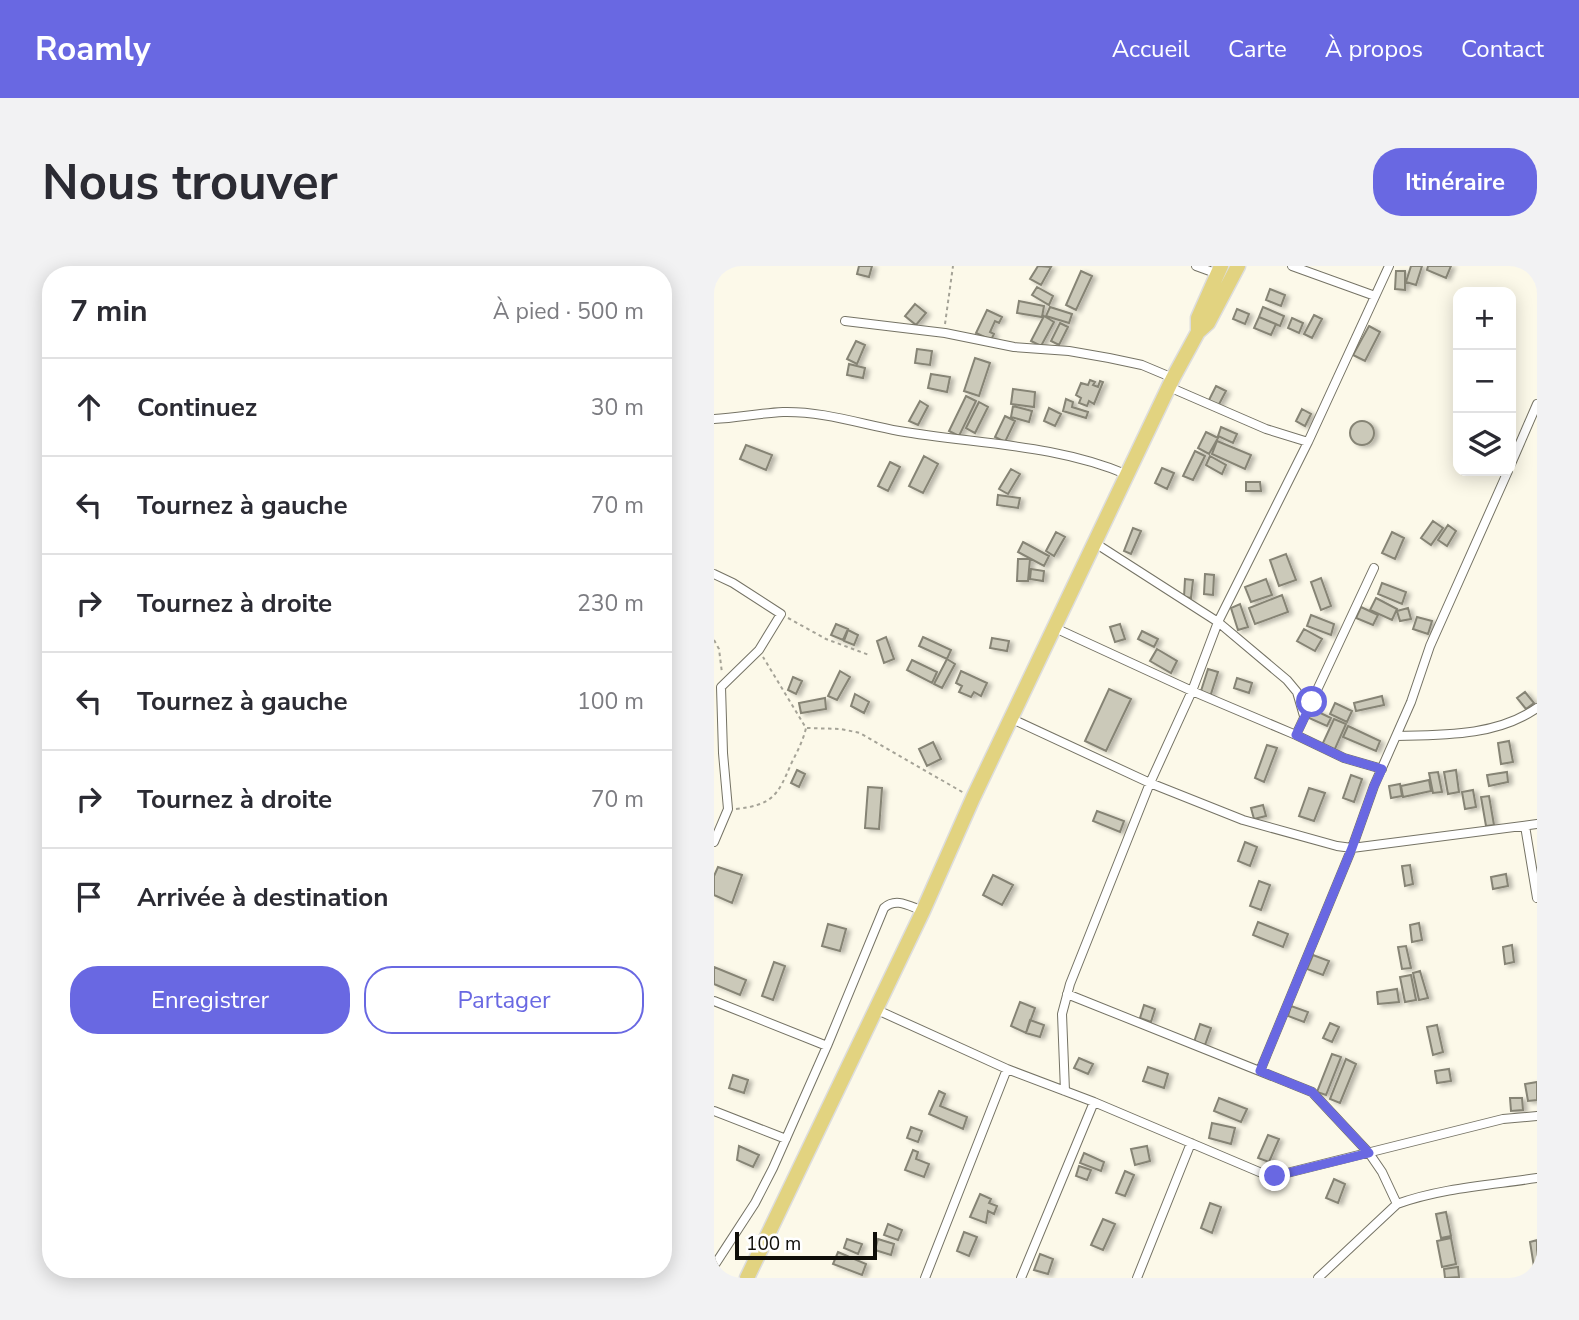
<!DOCTYPE html>
<html lang="fr">
<meta charset="utf-8">
<style>
:root{--surface:#fff;--page:#f2f2f3;--text:#2b2b33;--muted:#7c7c81;--line:#e1e1e2;--accent:#6968e2}
body{margin:0;font-family:"Nunito Sans",sans-serif;background:var(--page);color:var(--text)}
.controls{position:absolute;right:21px;top:21px;display:grid;overflow:hidden;border-radius:14px;box-shadow:0 4px 18px #0003}
.controls button{width:63px;height:63px;display:grid;place-items:center;padding:0;border:0;border-bottom:2px solid var(--line);background:var(--surface);color:var(--text);font:35px sans-serif}
.scale{position:absolute;left:21px;bottom:18px;width:142px;box-sizing:border-box;padding-left:7px;border:4px solid #0f0e09;border-top:0;font-size:19px;line-height:24px;white-space:nowrap;color:#0f0e09;-webkit-text-stroke:5px #fff;paint-order:stroke}
.stop{position:absolute;width:21px;height:21px;margin:-16px;border:5px solid #6968e2;border-radius:50%;background:#fff}
.stop.end{background:#6968e2;border-color:#fff;box-shadow:0 2px 7px #0008}
.list{margin:0;padding:0;list-style:none}
h2{display:flex;justify-content:space-between;align-items:center;height:91px;margin:0;padding:0 28px;font-size:30px}
h2 small{font-size:23px;font-weight:400;color:var(--muted)}
.list li{display:grid;grid-template-columns:46px 1fr auto;gap:21px;align-items:center;box-sizing:border-box;height:98px;padding:0 28px;border-top:2px solid var(--line)}
.list b{display:block;font-size:26px;white-space:nowrap}
.list em{font-size:23px;font-style:normal;color:var(--muted)}
.actions{display:flex;gap:14px;padding:21px 28px}
.actions a{flex:1;padding:16px 0;border:2px solid var(--accent);border-radius:28px;text-align:center;font-size:24px;color:var(--accent)}
.actions .main{background:var(--accent);color:#fff}
.icon{flex:none;width:38px;height:38px;fill:none;stroke:currentColor;stroke-width:2;stroke-linecap:round;stroke-linejoin:round}
.map{position:relative;flex:none;width:823px;height:1012px;overflow:hidden;border-radius:28px}
header{display:flex;align-items:center;gap:42px;box-sizing:border-box;height:98px;padding:0 35px;background:var(--accent);color:#fff}
header strong{font-size:33px}
nav{display:flex;gap:38px;margin-inline-start:auto;font-size:24px}
.intro{display:flex;align-items:center;justify-content:space-between;box-sizing:border-box;height:168px;padding:0 42px}
h1{margin:0;font-size:49px}
.button{padding:18px 32px;border-radius:28px;background:var(--accent);color:#fff;font-size:24px;font-weight:700}
main{display:flex;gap:42px;padding:0 42px}
aside{flex:1;background:var(--surface);border-radius:28px;box-shadow:0 4px 18px #0003}
.map>svg:first-child{display:block}
.building{fill:#cbc9b9;stroke:#868475;stroke-width:2;filter:url(#shadow)}
.lines{fill:none;stroke-linecap:round;stroke-linejoin:round}
.street-casing{stroke:#757365;stroke-width:10}
.highway-casing{stroke:#ddd;stroke-width:17}
.path{stroke:#a5a397;stroke-width:2;stroke-dasharray:3.5 3.5;stroke-linecap:butt}
.street{stroke:#fff;stroke-width:8}
.highway{stroke:#e2d380;stroke-width:14}
.route{stroke:#6968e2;stroke-width:9}
</style>
<header>
<strong>Roamly</strong>
<nav><a>Accueil</a><a>Carte</a><a>À propos</a><a>Contact</a></nav>
</header>
<div class="intro"><h1>Nous trouver</h1><a class="button">Itinéraire</a></div>
<main>
<aside>
<h2>7 min<small>À pied · 500 m</small></h2>
<ul class="list">
<li><svg class="icon" aria-label="ahead" viewBox="0 0 24 24"><path d="M12 20V5M6 11l6-6 6 6"/></svg><div><b>Continuez</b></div><em>30 m</em></li>
<li><svg class="icon" aria-label="left" viewBox="0 0 24 24"><path d="M17 20v-9H6M10 6l-5 5 5 5"/></svg><div><b>Tournez à gauche</b></div><em>70 m</em></li>
<li><svg class="icon" aria-label="right" viewBox="0 0 24 24"><path d="M7 20v-9h11M14 6l5 5-5 5"/></svg><div><b>Tournez à droite</b></div><em>230 m</em></li>
<li><svg class="icon" aria-label="left" viewBox="0 0 24 24"><path d="M17 20v-9H6M10 6l-5 5 5 5"/></svg><div><b>Tournez à gauche</b></div><em>100 m</em></li>
<li><svg class="icon" aria-label="right" viewBox="0 0 24 24"><path d="M7 20v-9h11M14 6l5 5-5 5"/></svg><div><b>Tournez à droite</b></div><em>70 m</em></li>
<li><svg class="icon" aria-label="arrive" viewBox="0 0 24 24"><path d="M6 21V4h12l-3 4 3 4H6"/></svg><div><b>Arrivée à destination</b></div></li>
</ul>
<div class="actions"><a class="main">Enregistrer</a><a>Partager</a></div>
</aside>
<div class="map">
<svg width="823" height="1012" viewBox="0 0 823 1012">
<defs>
<filter id="shadow"><feDropShadow dx="4" dy="2" stdDeviation="2" flood-color="#0004"/></filter>
</defs>
<rect width="100%" height="100%" fill="#fcf9e9"/>
<!-- building -->
<path class="building" d="M145 0H158L155 11 143 8Z
M324 0 337 1 327 19 316 13Z
M697 0H708L702 19 692 16Z
M714 0H737L732 12 713 4Z
M367 5 378 10 362 44 352 39Z
M682 5H691V24L681 23Z
M323 21 339 30 335 39 318 29Z
M556 23 571 29 567 40 552 34Z
M305 35 330 40 328 51 303 47Z
M201 38 212 47 202 59 191 50Z
M336 41 358 48 355 57 332 50Z
M549 41 570 50 566 60 545 51Z
M523 43 535 48 531 58 519 53Z
M273 44 288 51 285 57 281 55 276 66 280 68 277 74 262 67Z
M600 49 608 53 598 72 590 68Z
M330 50 340 56 327 80 317 75Z
M545 51 562 58 557 69 540 62Z
M578 52 589 57 585 67 574 62Z
M346 57 354 61 345 79 337 75Z
M655 60 666 66 651 95 639 89Z
M142 75 151 79 143 98 133 93Z
M203 83 218 85 216 99 201 97Z
M261 92 276 97 265 130 250 125Z
M135 98 151 102 149 112 133 109Z
M217 108 236 111 233 126 214 122Z
M376 114 381 116 379 119 384 121 386 115 389 116 380 138 375 135 373 140 365 137 367 132 362 129 367 117 374 119Z
M502 120 512 125 503 142 494 136Z
M299 123 321 126 320 141 297 138Z
M252 130 262 135 245 170 235 165Z
M352 133 359 136 358 141 374 146 372 152 349 145Z
M206 135 214 140 204 159 195 155Z
M265 136 274 141 261 167 252 162Z
M299 140 318 145 315 156 297 151Z
M335 142 347 148 341 160 330 155Z
M588 143 597 148 591 160 582 155Z
M291 150 301 155 291 176 281 171Z
M636 167a12 12 0 1 1 24 0a12 12 0 1 1-24 0Z
M507 161 523 168 519 177 504 170Z
M492 166 504 172 495 188 484 182Z
M503 175 537 189 531 203 498 188Z
M32 179 58 189 52 204 26 193Z
M481 185 491 190 479 214 469 210Z
M210 190 224 198 209 227 195 220Z
M496 190 512 199 508 208 492 199Z
M176 196 186 201 174 225 164 220Z
M448 202 460 207 453 223 441 217Z
M297 203 306 208 294 228 285 223Z
M532 216H546L547 225H532Z
M284 229 306 232 304 242 283 239Z
M719 255 729 262 717 279 707 272Z
M734 259 742 265 733 280 724 274Z
M419 262 427 265 417 288 410 285Z
M342 266 351 271 340 290 332 285Z
M678 266 690 272 681 293 668 287Z
M309 276 335 290 330 300 304 286Z
M572 288 582 314 565 320 556 294Z
M304 293H316L314 315H303Z
M317 303 330 305 329 315 316 313Z
M491 308 500 309 499 329 490 328Z
M607 312 617 340 607 344 597 316Z
M471 313 479 314 477 332 470 331Z
M552 313 558 329 537 336 531 321Z
M668 317 692 326 688 338 664 328Z
M568 329 574 346 541 358 535 342Z
M662 332 683 343 678 354 656 344Z
M526 338 534 361 524 364 517 342Z
M647 341 664 349 659 359 642 352Z
M694 342 697 353 686 355 683 345Z
M597 349 620 358 617 369 593 360Z
M703 351 718 355 714 368 699 363Z
M122 358 134 363 129 374 117 369Z
M406 358 411 373 401 376 396 361Z
M590 363 608 373 601 385 583 375Z
M134 364 144 369 140 379 130 375Z
M428 365 444 373 440 381 424 373Z
M172 371 180 393 170 397 163 375Z
M209 371 237 384 233 393 205 380Z
M278 372 295 375 293 385 276 382Z
M443 383 463 395 457 407 436 395Z
M233 393 241 398 228 422 220 418Z
M198 394 223 406 218 417 193 404Z
M494 403 504 406 496 431 486 428Z
M126 405 136 411 123 434 114 430Z
M247 405 273 417 267 430 260 426 257 431 245 426 248 420 242 417Z
M79 411 88 415 82 428 74 424Z
M523 412 538 417 535 427 520 422Z
M395 423 417 433 392 485 371 475Z
M811 426 820 437 812 443 803 432Z
M141 428 155 436 150 447 137 440Z
M668 430 670 439 642 445 640 437Z
M111 432 112 443 87 447 85 437Z
M621 437 638 445 633 456 616 448Z
M598 443 617 452 613 460 595 452Z
M620 453 632 458 620 485 608 479Z
M634 460 666 475 662 485 629 471Z
M795 475 799 496 787 498 784 477Z
M219 476 227 493 213 500 205 483Z
M553 479 563 482 550 516 541 512Z
M83 504 91 508 85 521 77 517Z
M742 504 745 526 734 528 730 506Z
M724 506 728 526 719 527 715 507Z
M793 506 794 516 775 520 773 509Z
M637 509 648 513 640 536 629 532Z
M715 514 717 525 689 531 687 520Z
M686 518 688 530 677 532 675 520Z
M154 521 168 522 165 563 151 562Z
M595 522 611 527 600 555 585 550Z
M759 524 762 541 751 543 748 526Z
M775 530 780 559 772 560 767 531Z
M549 539 552 550 540 553 537 542Z
M383 545 410 555 406 566 379 555Z
M531 576 543 581 536 600 524 595Z
M696 599 699 618 691 620 688 600Z
M4 601 28 609 18 637 0 629V610Z
M792 608 794 620 779 623 777 611Z
M279 609 299 619 288 639 269 629Z
M545 615 556 619 547 644 536 640Z
M544 656 574 668 569 681 539 669Z
M705 657 708 674 698 676 696 659Z
M114 658 132 663 126 685 108 680Z
M798 679 800 696 791 698 789 681Z
M692 680 697 702 688 703 684 681Z
M599 689 615 695 609 709 593 703Z
M60 696 71 700 59 734 48 730Z
M0 701 32 714 26 729 0 718Z
M706 705 714 732 705 734 699 707Z
M697 709 702 734 691 736 686 711Z
M683 723 685 736 664 738 663 726Z
M306 736 321 742 312 767 297 760Z
M430 739 441 743 437 756 426 752Z
M577 740 594 746 590 756 574 750Z
M316 754 330 759 326 771 312 767Z
M616 757 625 761 618 776 609 772Z
M486 758 497 762 491 779 480 776Z
M723 759 729 786 719 789 713 761Z
M618 788 627 791 612 829 603 826Z
M365 792 379 798 374 808 360 802Z
M632 793 642 798 626 837 616 833Z
M434 801 454 808 450 822 429 815Z
M735 803 737 815 723 817 721 805Z
M19 809 34 814 30 827 15 822Z
M823 816V834L814 835 811 818Z
M225 825 231 828 226 840 253 851 249 863 215 848Z
M505 832 533 843 527 856 500 845Z
M796 832H808L809 844 797 845Z
M498 857 521 862 517 878 495 872Z
M197 861 208 865 204 876 193 872Z
M554 869 565 873 555 896 544 892Z
M25 880 45 889 39 901 23 894Z
M433 880 436 895 421 899 417 883Z
M199 884 204 886 202 893 215 898 210 911 191 904Z
M370 887 390 896 387 905 366 897Z
M365 900 377 904 373 914 362 910Z
M411 905 420 909 411 930 402 927Z
M620 913 631 918 624 937 612 932Z
M266 928 277 933 275 937 283 940 280 948 274 945 272 957 256 951Z
M496 937 507 941 498 967 487 962Z
M732 946 737 970 727 972 722 948Z
M389 953 401 958 389 984 377 979Z
M174 958 188 964 184 974 170 969Z
M250 966 263 971 255 990 243 985Z
M737 972 742 998 728 1001 723 975Z
M133 973 148 978 144 988 130 982Z
M164 973 180 978 177 989 161 984Z
M823 974V1000L820 1001 816 976Z
M124 986 152 998 148 1009 119 998Z
M326 988 339 993 334 1008 320 1004Z
M744 1001 745 1011 731 1012 730 1003Z"/>
<g class="lines">
<defs>
<path id="street" d="M482 0 504 8
M578 0 661 30
M131 55 231 67 300 81 355 85 395 92 428 99 459 112
M455 121 552 163 594 176
M0 153C23 152 46 147 69 146 108 145 147 158 185 165 261 178 342 178 414 209
M797 198 823 138
M381 277 504 356 573 414 583 426 590 450
M660 302 582 469 630 492 668 503
M0 308 19 317 67 348 45 384 7 421 9 487 14 543 0 576
M341 362 478 425 582 469
M298 453 436 517 529 554 623 580 638 582 823 558
M683 470C730 469 783 470 823 442
M811 560 823 632
M353 728 598 826 655 887 668 906 683 938
M0 735 113 780
M161 743 293 803 380 836 550 908 561 910 789 853 823 850
M546 805 638 582 660 520 697 436 716 380 794 205
M351 825 348 748 356 718 436 517 478 425 504 356 594 176 675 0
M0 845 72 873
M0 1000 41 937 59 902 113 780 170 642C182 631 195 640 209 645
M211 1012 293 803
M307 1012 380 836
M423 1012 477 877
M604 1012 683 938C727 922 777 919 823 912"/>
<path id="highway" d="M484 66V52L507 0
M33 1012 209 645 259 532 459 112 484 66 494 57 524 0"/>
</defs>
<!-- street casing -->
<use href="#street" class="street-casing"/>
<!-- highway casing -->
<use href="#highway" class="highway-casing"/>
<!-- path -->
<path class="path" d="M231 58 239 0
M74 352 112 373 155 389
M0 374 5 383 8 407
M93 462 127 463 146 467 250 527
M22 543C59 539 64 529 77 498 83 486 89 475 92 462L49 391"/>
<!-- street -->
<use href="#street" class="street"/>
<!-- highway -->
<use href="#highway" class="highway"/>
</g>
<g class="lines">
<!-- route -->
<path class="route" d="M561 910 655 887 598 826 546 805 638 582 660 520 668 503 630 492 582 469 598 436"/>
</g>
</svg>
<div class="controls">
<button>+</button>
<button>−</button>
<button><svg class="icon" aria-label="layers" viewBox="0 0 24 24"><path d="M12 4l9 5-9 5-9-5zM3 14l9 5 9-5"/></svg></button>
</div>
<div class="scale">100 m</div>
<div class="stop" style="left:598px;top:436px"></div>
<div class="stop end" style="left:561px;top:910px"></div>
</div>
</main>
